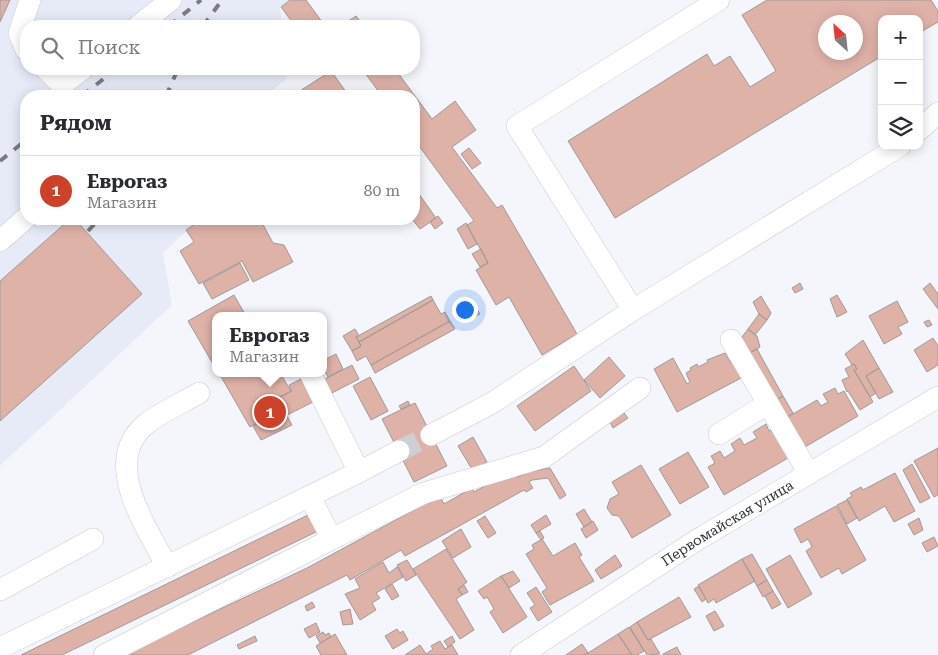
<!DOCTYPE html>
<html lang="ru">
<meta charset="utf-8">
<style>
:root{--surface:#fff;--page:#f2f2f3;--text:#2b2b33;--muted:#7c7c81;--line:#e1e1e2;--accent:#cd4128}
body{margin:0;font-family:"Roboto Serif",serif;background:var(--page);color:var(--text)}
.controls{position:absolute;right:15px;top:15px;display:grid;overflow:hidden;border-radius:10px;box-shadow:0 2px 12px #0003}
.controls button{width:45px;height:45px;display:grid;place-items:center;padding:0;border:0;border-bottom:1px solid var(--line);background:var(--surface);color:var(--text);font:25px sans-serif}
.compass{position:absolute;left:818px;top:15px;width:45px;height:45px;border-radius:50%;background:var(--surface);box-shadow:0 2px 12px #0003;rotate:333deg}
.you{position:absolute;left:464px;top:309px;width:18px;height:18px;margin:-12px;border:4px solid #fff;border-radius:50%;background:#1a73e8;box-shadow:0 0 0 8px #1a73e833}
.badge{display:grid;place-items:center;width:32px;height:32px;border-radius:50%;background:var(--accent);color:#fff;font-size:16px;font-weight:700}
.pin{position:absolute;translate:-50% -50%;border:2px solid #fff;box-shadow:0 1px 5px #0006}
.popup{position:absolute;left:212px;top:312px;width:115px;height:65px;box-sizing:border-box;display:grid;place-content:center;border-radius:10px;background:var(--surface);filter:drop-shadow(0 1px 4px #0005);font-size:16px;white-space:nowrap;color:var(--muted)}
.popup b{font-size:19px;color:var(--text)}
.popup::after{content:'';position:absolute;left:50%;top:100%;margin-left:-10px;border:10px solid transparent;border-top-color:var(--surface)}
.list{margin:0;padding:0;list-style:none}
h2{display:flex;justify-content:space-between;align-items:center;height:65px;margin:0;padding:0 20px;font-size:21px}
h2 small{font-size:16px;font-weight:400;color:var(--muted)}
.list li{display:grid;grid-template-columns:32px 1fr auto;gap:15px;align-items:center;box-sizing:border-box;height:70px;padding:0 20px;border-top:1px solid var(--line)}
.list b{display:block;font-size:19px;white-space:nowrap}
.list p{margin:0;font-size:16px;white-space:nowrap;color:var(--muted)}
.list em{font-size:16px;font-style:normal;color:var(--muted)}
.icon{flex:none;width:28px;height:28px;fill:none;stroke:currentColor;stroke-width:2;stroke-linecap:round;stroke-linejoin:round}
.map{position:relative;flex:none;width:938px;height:655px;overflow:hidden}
.search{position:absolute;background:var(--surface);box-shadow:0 2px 12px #0003;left:20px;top:20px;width:400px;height:55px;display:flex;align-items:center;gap:12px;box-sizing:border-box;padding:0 18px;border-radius:20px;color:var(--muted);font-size:19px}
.panel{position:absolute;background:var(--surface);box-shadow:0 2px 12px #0003;left:20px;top:90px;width:400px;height:135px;border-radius:20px}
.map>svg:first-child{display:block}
.built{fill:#e7ebf8}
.building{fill:#dfb2a8;stroke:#9f9998;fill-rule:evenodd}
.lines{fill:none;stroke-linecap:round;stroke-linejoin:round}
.minor-tunnel{stroke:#cdcfd3;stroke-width:21;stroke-dasharray:21 11;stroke-linecap:butt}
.minor-casing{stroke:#cacbd1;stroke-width:22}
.minor{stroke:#fff;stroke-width:21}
.rail{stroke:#7b7c7f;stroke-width:4;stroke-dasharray:9 9;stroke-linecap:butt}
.labels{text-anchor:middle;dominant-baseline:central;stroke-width:5;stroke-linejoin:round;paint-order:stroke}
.street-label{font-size:14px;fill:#313234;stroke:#fff}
</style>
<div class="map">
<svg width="938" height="655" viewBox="0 0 938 655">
<rect width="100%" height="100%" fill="#f4f6fb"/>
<!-- built -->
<path class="built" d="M0 0H289L280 7 282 26H26V69H286L287 79 265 96H26V219H199L163 253 172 305 0 466Z"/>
<!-- building -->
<path class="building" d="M0 0H10L0 22Z
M290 0H306L325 26H295L281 7Z
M767 0H931L938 11V22L919 33V19H882V56L615 218 568 141 707 54 714 66 730 56 750 87 776 71 742 15ZM826 22H856V52H826Z
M356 16 364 26H341Z
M362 69H395L432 119 455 101 476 130 452 147 497 208 502 205 577 334 542 355 509 297 496 305 476 270 488 263 467 225 474 221 414 139V96H382Z
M331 71 349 96H292Z
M469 148 481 163 472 169 461 154Z
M414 187 436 218 420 229 412 219Z
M438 216 443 223 435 229 430 222Z
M70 219H75L142 294 0 421V281Z
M202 219H260L273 243 284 245 293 262 253 282 242 261 199 284 180 251 194 242 186 230Z
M466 223 477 244 468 249 457 229Z
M481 249 488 263 480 267 472 254Z
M240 263 249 280 212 299 203 283Z
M800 283 803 289 795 293 792 288Z
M930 283 938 294V309L923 289Z
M234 295 246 316H216V369L188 321Z
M837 295 847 312 837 317 830 299Z
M431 296 433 300 359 342 356 337Z
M761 296 771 313 767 320 759 314 753 302Z
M433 300 441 314 445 312 450 321 371 365 366 356 357 361 352 351 361 346 359 342Z
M897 301 908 322 898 327 902 334 884 344 869 316Z
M475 306 480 314 472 318 468 311Z
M759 314 767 320 755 335 748 329Z
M929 320 932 325 927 327 924 322Z
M450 321 455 329 375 373 371 365Z
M355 329 359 336 356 337 361 346 352 351 343 336Z
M748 329 757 336 760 347 744 356 742 337Z
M933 338 938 346V365L927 372 914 350Z
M863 340 879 368 866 376 876 393 870 397 854 370 857 369 854 364 852 365 845 354Z
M757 349 783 396 771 403 744 356Z
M725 353 730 362 735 359 741 378 677 412 654 369 673 358 687 384 690 382 686 373 691 370 690 368 697 364 698 367 708 362 707 360Z
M336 354 343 369 328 377 324 369V360Z
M609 357 625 376 600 398 584 380Z
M854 364 857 369 854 370 873 402 860 410 848 391 847 392 842 380 849 377 845 369Z
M352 365 359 379 328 395 321 381Z
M574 366 591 391 535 431 517 406Z
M879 368 893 392 879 399 866 376Z
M219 373H280L291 391 278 398 283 408 250 427Z
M370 377 388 411 371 420 353 386Z
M301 379 313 402 287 415 278 398 292 391 289 385Z
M835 388 838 394 844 391 858 416 798 451 781 421 817 400 821 406 828 402 823 394Z
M783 396 793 413 781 421 771 403Z
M408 401 410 405 401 409 399 406Z
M415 403 447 466 414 482 382 419Z
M283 409 292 425 261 440 253 426Z
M624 413 628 418 613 428 610 422Z
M766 424 769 431 772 430 788 458 724 495 708 467 715 463 711 456 720 451 724 458 735 451 731 444 740 438 744 445 757 438 753 432Z
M473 437 487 462 473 471 458 446Z
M938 448V495L934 497 914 461Z
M688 452 709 487 680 504 659 469Z
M912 464 930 498 920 503 903 470Z
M641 465 671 515 632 538 619 516 612 515 607 508 610 499 619 494 612 482Z
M550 468 566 495 560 499 548 478 532 480 529 482 533 488 526 492 524 490 405 556 401 550 350 580 347 575 188 655H123L307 568 440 496 444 504 472 488 474 492 501 477 515 472 518 477 528 472Z
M895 473 915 511 894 522 885 506 859 521 847 499 852 496 850 493 861 487 863 490Z
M847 500 857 518 847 524 837 505Z
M836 506 866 560 842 574 839 568 821 578 806 551 812 547 808 539 801 543 794 529Z
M584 509 592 522 584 527 576 514Z
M310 514 318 531 62 655H21Z
M546 515 551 524 536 533 531 525Z
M485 516 496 533 488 538 477 521Z
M919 518 923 530 914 535 908 524Z
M593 521 598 530 586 538 581 529Z
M461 529 471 547 453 558 442 541Z
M540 531 544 538 541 540 536 533Z
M934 537 938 546 927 552 922 543Z
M542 539 553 556 575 543 582 555 579 557 594 581 550 605 542 592 547 588 526 554 534 549 532 545Z
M446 549 467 582 458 589 462 595 456 599 474 630 460 639 413 569Z
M752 554 767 580 757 586 742 559Z
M615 555 622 566 601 579 595 570Z
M790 555 812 594 788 608 766 569Z
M742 559 755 581 716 603 714 599 708 603 698 585Z
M407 560 416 575 406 581 397 565Z
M383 562 389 573 397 567 403 577 376 593 380 598 372 603 376 610 360 620 345 594 360 588 355 579Z
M513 571 520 581 509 588 501 576Z
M501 576 527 617 503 633 490 612 494 609 487 597 484 599 478 591Z
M767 580 773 591 763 597 757 586Z
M392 584 399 596 392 600 385 589Z
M464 585 468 592 462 595 458 589Z
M699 586 706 599 702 602 694 589Z
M536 587 552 612 538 621 530 608 535 605 527 593Z
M773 591 781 604 772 609 765 596Z
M679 597 691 617 648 640 637 622Z
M312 602 315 607 307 611 305 606Z
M350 609 353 624 343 625 340 612Z
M715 611 724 626 714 631 706 616Z
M637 622 648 640 651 639 660 654 647 655 630 627Z
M316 623 320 632 309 638 304 629Z
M629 627 644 651 637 655H632L618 634Z
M397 629 400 633 403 631 408 640 393 649 385 636Z
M323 632 325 635 329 633 331 637 320 643 316 636Z
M335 634 347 655H321L316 646Z
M618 634 632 655H585L588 653Z
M255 636 257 641 239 649 237 645Z
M452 636 455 642 448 647 444 641Z
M440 641 445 649 452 645 458 655H405L420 645 426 654 433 649 431 646Z
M582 644 588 653 585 655H566Z
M677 647 681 655H663V654Z"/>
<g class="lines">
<!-- minor-tunnel -->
<path class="minor-tunnel" d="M399 451 431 435"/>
<defs>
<g id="minor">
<path d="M138 26 171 0"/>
<path d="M26 50 19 33 30 0"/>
<path d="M46 69 62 85"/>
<path d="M61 96 62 85 83 69"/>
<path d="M919 130 938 113"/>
<path d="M0 241 26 218"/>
<path d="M633 310 517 126 719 0"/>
<path d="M731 340 808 472"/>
<path d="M719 434 767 404"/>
<path d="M431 435 492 403 633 310 900 146"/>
<path d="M359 472 399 451"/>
<path d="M332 539 424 493 544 457 640 388"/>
<path d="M167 567C147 527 100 462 146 424 161 412 182 403 199 393"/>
<path d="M0 590 93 539"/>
<path d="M0 648 359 472 310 373"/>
<path d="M104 655 332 539 310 497"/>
<path id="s1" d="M521 655 697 540 938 397"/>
</g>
</defs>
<!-- minor casing -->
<use href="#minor" class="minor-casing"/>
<!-- minor -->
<use href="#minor" class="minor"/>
<!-- rail -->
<path class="rail" d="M169 26 201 0
M203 26 222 0
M82 96 116 69
M166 96 178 69
M0 161 26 140
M88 231 99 219"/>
</g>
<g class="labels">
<!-- street labels -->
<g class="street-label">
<text stroke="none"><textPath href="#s1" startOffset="245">Первомайская улица</textPath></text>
</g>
</g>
</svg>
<div class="controls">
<button>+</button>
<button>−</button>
<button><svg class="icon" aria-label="layers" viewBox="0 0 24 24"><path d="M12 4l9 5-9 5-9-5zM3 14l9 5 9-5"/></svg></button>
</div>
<svg class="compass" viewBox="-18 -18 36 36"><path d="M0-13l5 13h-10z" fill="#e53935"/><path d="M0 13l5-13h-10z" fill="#7c7c81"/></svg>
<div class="you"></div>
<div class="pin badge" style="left:270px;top:412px">1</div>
<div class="popup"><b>Еврогаз</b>Магазин</div>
<div class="search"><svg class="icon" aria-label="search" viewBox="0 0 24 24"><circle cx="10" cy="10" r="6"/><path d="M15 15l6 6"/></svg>Поиск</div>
<section class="panel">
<h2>Рядом<small></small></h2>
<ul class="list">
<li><span class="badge">1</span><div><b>Еврогаз</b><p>Магазин</p></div><em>80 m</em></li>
</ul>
</section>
</div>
